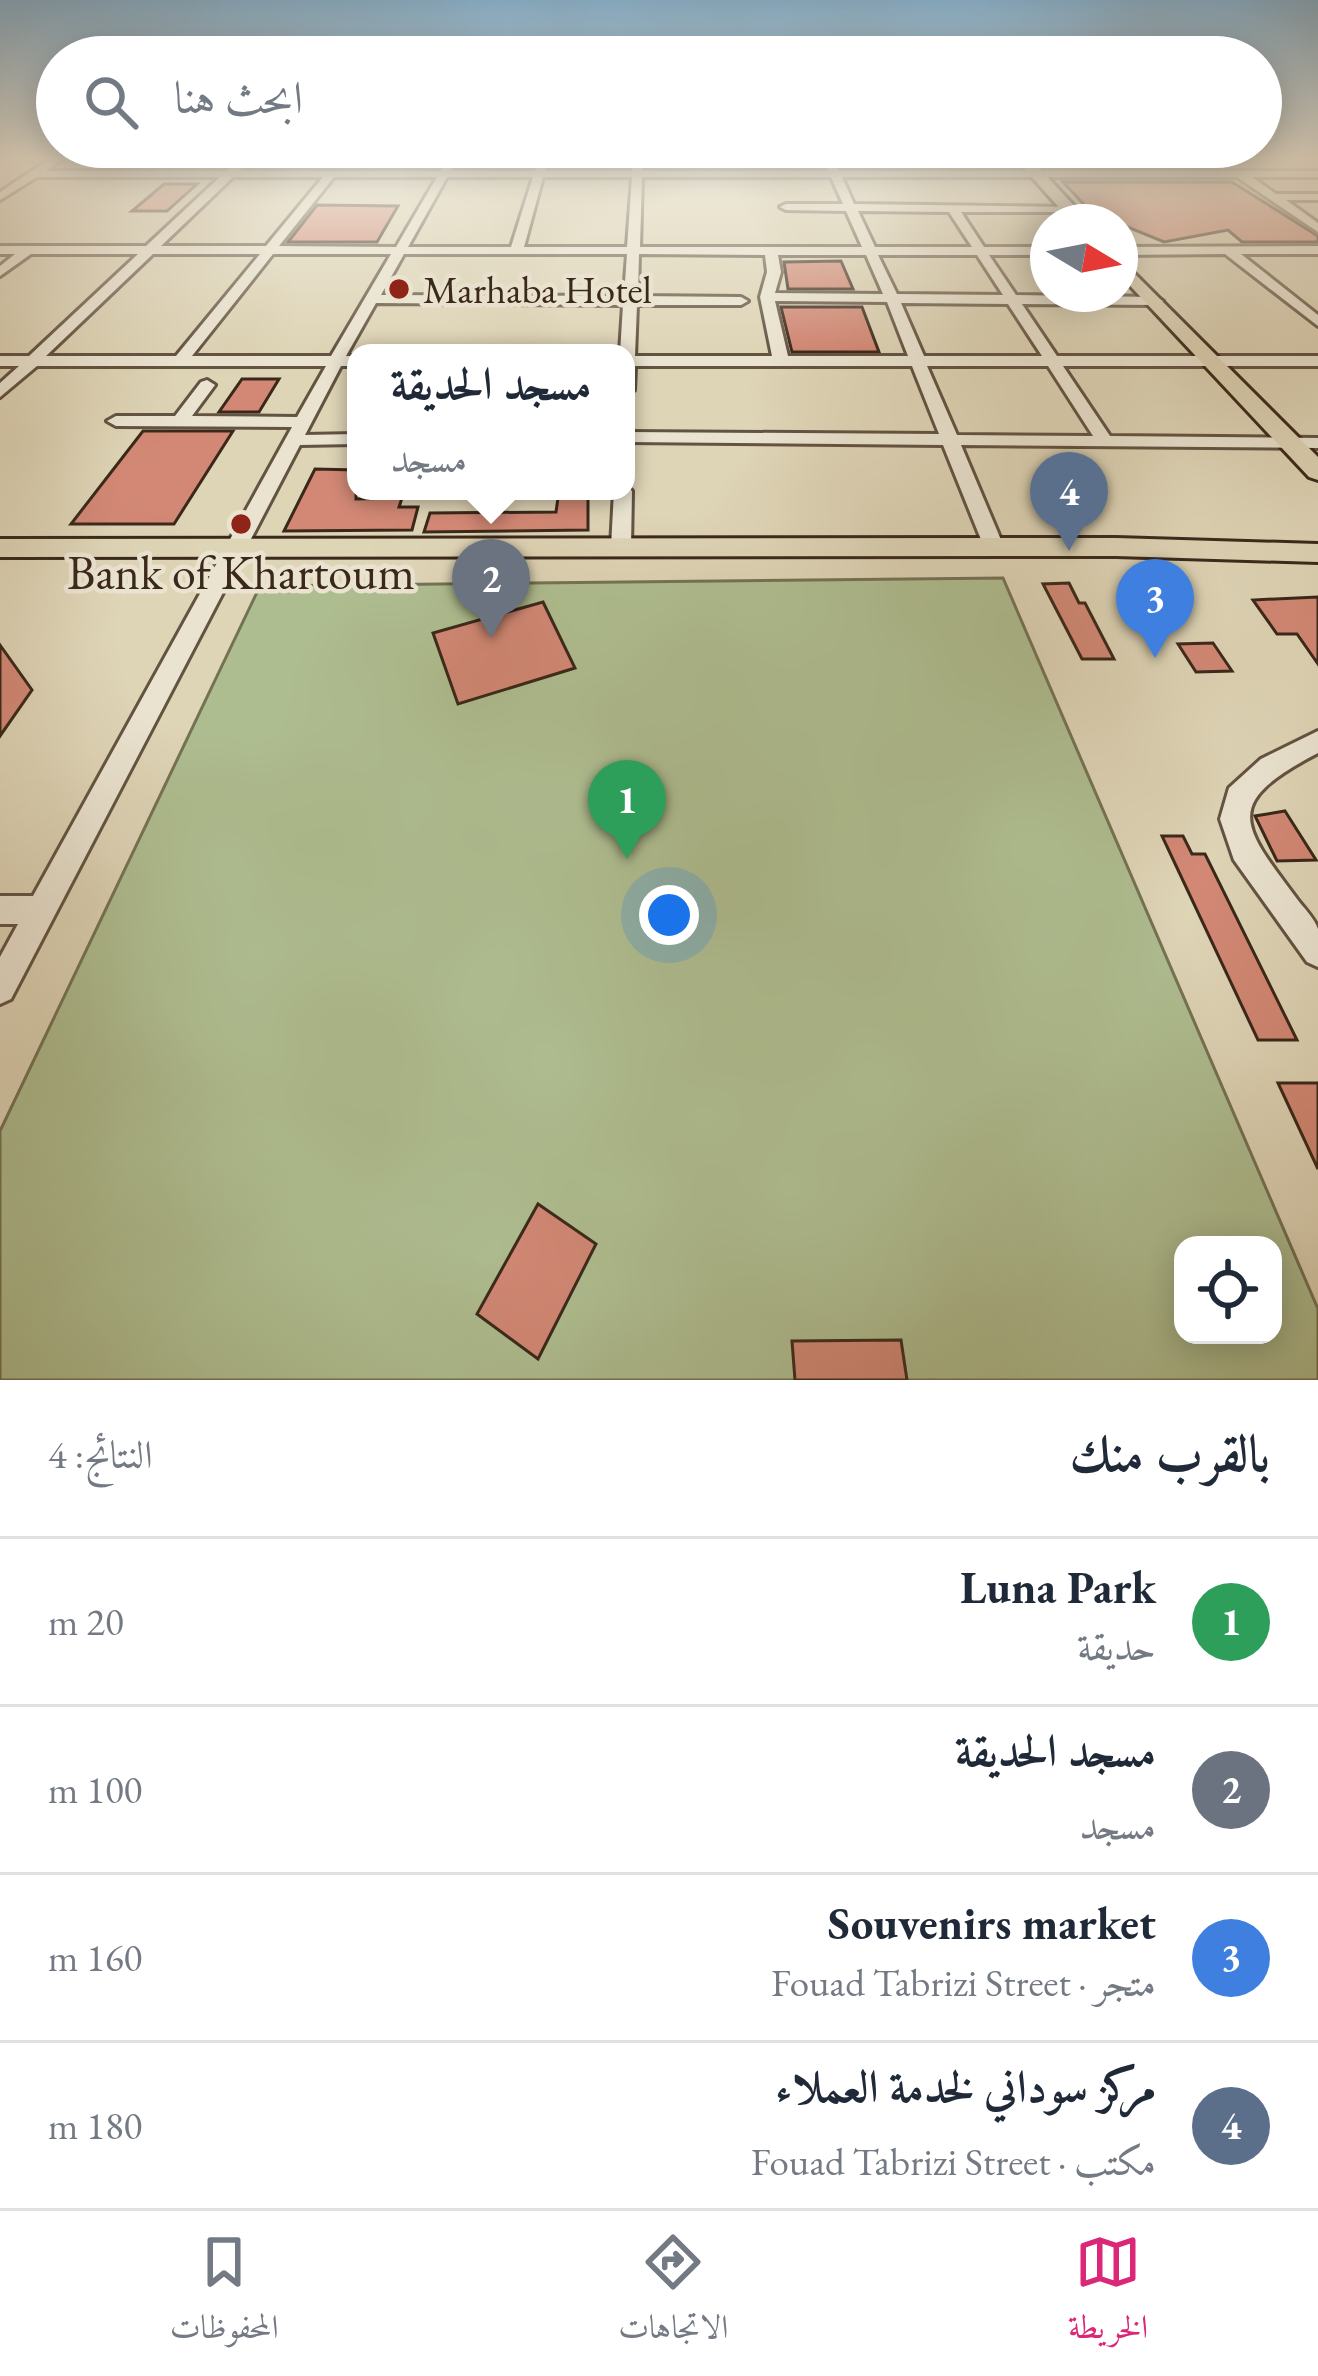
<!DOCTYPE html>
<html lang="ar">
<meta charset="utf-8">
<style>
:root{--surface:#fff;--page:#f6f6f7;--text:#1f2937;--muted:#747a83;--line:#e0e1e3;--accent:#db2777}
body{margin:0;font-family:"EB Garamond",Amiri,serif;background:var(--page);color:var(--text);direction:rtl}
.controls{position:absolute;right:36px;bottom:36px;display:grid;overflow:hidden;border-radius:24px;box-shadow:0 6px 30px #0003}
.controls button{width:108px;height:108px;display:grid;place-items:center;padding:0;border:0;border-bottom:3px solid var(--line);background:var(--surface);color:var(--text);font:60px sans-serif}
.compass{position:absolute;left:1030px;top:204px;width:108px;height:108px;border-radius:50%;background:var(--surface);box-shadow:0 6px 30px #0003;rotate:100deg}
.you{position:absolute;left:669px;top:915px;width:42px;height:42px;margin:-30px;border:9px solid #fff;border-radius:50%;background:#1a73e8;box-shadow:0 0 0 18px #1a73e833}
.badge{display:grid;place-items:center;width:78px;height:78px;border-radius:50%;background:var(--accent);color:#fff;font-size:39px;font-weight:700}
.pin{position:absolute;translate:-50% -99px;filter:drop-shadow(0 3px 6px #0008)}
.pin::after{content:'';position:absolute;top:63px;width:42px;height:36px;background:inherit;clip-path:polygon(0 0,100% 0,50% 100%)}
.popup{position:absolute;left:347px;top:344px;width:288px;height:156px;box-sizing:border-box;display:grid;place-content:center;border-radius:24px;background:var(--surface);filter:drop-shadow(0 3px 9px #0005);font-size:39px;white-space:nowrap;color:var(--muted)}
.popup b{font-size:45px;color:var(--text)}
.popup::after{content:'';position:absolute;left:50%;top:100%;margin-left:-24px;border:24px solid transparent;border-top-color:var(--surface)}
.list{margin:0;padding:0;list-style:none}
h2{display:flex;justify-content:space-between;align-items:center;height:156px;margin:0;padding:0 48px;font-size:51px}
h2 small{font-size:39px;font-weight:400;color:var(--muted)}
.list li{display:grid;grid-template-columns:78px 1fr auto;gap:36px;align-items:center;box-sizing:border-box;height:168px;padding:0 48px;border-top:3px solid var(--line)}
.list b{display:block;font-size:45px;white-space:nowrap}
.list p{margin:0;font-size:39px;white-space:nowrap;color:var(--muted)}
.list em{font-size:39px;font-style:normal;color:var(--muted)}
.icon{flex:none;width:66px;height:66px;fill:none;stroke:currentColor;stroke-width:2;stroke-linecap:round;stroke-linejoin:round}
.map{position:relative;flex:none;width:1318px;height:1380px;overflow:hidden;direction:ltr}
.search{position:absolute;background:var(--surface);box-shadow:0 6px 30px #0003;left:36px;right:36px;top:36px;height:132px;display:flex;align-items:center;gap:30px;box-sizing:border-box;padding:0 42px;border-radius:66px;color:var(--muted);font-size:45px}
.sheet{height:828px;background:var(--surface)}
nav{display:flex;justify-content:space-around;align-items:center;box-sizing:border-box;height:168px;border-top:3px solid var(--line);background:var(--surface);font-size:33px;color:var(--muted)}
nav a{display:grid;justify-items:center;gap:6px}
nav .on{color:var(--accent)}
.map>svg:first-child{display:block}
.green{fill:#aebd90;stroke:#747255;stroke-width:3;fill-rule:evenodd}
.building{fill:#d28875;stroke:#3a281a;stroke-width:3}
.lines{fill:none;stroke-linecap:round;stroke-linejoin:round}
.minor-casing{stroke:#635341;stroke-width:6}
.major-casing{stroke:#3a281a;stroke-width:6}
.minor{fill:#eae3d0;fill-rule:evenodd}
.major{fill:#ded4b6;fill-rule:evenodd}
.poi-dot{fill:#8f2418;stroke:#eae3d0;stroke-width:4.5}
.labels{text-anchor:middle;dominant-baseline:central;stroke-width:9;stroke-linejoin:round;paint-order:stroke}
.far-poi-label{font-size:39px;fill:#3a281a;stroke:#eae3d0;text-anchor:start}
.poi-label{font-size:48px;fill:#3a281a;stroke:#eae3d0}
</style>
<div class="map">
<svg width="1318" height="1380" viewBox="0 0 1318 1380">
<rect width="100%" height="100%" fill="#ded4b6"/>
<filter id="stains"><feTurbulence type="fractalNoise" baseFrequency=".00167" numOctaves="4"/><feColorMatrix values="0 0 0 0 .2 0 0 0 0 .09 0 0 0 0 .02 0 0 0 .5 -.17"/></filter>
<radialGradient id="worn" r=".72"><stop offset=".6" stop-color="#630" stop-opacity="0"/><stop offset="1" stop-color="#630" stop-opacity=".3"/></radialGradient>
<!-- green -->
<path class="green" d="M1003 578 1318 1309V1380H0V1131L260 586ZM1183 1245H1273V1335H1183Z"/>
<!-- building -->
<path class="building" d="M1162 157H1197L1210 166H1108L1102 161Z
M1063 182H1232L1318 236V242H1242L1228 230 1164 242 1091 212Z
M164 184H197L167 211H132Z
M317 205 398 206 377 242H288Z
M841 261 853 289H788L784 262Z
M781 307H862L879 352H792Z
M242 379H279L259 412H219Z
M143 431H233L174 524H71Z
M315 469 356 470V499L402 498 399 507H418L412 530 284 531Z
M559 491H588V530L424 532 430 513 556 512Z
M1069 583 1079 603H1085L1114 659H1082L1043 584Z
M1318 597V664L1297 634H1277L1253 600Z
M543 602 575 668 458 704 433 633Z
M1213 643 1232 671 1196 672 1178 644Z
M0 645 32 690 0 736Z
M1285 811 1316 860 1277 861 1255 816Z
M1162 836H1183L1192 854H1205L1297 1040H1258Z
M1278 1083H1318V1169Z
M538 1204 596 1244 538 1359 477 1314Z
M901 1340 907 1380H795L792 1341Z"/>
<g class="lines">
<defs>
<path id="minor" d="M53 157H65L46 171H227L242 157H253L239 171H440L449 162 454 165 451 171H535L539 157H549L545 171H632L633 157H643V171H828L822 157H832L839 171H1318V177H1252L1276 194H1318V200H1286L1318 223V232L1237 177H842L854 204 1073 207 1069 212H961L984 247H1048V255H989L1016 295 1156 297 1163 301 1156 305 1022 304 1057 356H1318V366H1063L1110 436 1318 438V448L961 445 1004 547 994 553 984 547 943 445 626 442V432L939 434 912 366H635L634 390 626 395V353H620L623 305 376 303 346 356H356V366H341L305 435 356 434V444L300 445 11 999 0 1004V957L18 924H0V896H33L292 427 116 426 107 421 116 416H175L201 382 207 380 215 385 192 416 297 417 326 366H37L0 397V383L19 366H0V356H29L138 254H31L0 276V266L15 254H0V246H146L220 177H37L0 200V192ZM233 177H323L266 246H161ZM334 177H437L396 247 279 246ZM447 177H533L511 247H408ZM543 177H632L627 247H524ZM642 177H831L843 204H786L780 207 786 210 846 211 862 247H640ZM858 211 949 212 972 247H875ZM153 254H260L176 356H46ZM273 254H391L331 356H192ZM404 254H627L624 296 381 295ZM639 254 765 255 767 272 760 297 772 356H635L637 305H741L748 301 741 297 638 296ZM778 255H866L883 294 775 293 781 272ZM878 255H977L1003 295 897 294ZM775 301 887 302 908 356H788ZM901 303 1008 304 1042 356H924ZM927 366H1048L1093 436 957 435Z
M1318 246V254H1241L1318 315V326L1225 254 1120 255V247Z
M626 486 632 491 631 547 621 553 611 547 614 491H626Z
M1318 731V753C1223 803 1239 822 1297 899 1303 907 1315 919 1318 929 1318 940 1318 956 1318 967L1307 962 1234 860 1220 819 1229 788 1261 759Z"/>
<path id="major" d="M1014 157H1029L1089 222H1072Z
M1120 259 1318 457V480L1309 477 1120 275Z
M1116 538 1318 544V562L1116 556 0 557V539Z"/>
</defs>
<!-- minor casing -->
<use href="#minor" class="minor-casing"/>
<!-- major casing -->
<use href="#major" class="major-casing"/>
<!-- minor -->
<use href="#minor" class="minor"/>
<!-- major -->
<use href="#major" class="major"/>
</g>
<!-- sky -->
<linearGradient id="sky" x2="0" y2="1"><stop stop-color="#87b5d5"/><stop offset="0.45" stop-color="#f0ecde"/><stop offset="1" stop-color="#f0ecde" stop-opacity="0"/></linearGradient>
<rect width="1318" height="351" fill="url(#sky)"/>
<!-- markers -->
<g class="poi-dot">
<circle cx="399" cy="289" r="12"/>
<circle cx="241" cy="524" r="12"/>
</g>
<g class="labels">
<!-- far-poi labels -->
<g class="far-poi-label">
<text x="423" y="289">Marhaba Hotel</text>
</g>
<!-- poi labels -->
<g class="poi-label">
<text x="241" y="572">Bank of Khartoum</text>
</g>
</g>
<rect width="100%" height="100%" filter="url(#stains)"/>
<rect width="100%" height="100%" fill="url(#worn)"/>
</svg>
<div class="controls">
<button><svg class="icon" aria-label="locate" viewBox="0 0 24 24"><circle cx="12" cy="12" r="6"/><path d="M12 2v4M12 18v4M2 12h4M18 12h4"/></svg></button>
</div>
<svg class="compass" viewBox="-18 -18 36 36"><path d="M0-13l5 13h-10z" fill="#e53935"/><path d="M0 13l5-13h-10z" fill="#747a83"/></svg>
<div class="you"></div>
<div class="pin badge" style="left:627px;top:859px;background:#2e9e5b">1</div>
<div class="pin badge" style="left:491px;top:638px;background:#6b7280">2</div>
<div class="popup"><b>مسجد الحديقة</b>مسجد</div>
<div class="pin badge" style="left:1155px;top:658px;background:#3f7fe0">3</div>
<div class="pin badge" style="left:1069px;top:551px;background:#5c6f8a">4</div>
<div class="search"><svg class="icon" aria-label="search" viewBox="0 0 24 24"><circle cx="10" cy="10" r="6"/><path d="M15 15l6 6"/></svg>ابحث هنا</div>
</div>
<section class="sheet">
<h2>بالقرب منك<small>النتائج: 4</small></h2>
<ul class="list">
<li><span class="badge" style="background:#2e9e5b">1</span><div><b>Luna Park</b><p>حديقة</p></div><em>20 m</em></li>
<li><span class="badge" style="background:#6b7280">2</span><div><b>مسجد الحديقة</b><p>مسجد</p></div><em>100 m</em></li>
<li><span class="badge" style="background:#3f7fe0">3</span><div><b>Souvenirs market</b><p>متجر · Fouad Tabrizi Street</p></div><em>160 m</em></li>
<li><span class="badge" style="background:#5c6f8a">4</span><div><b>مركز سوداني لخدمة العملاء</b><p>مكتب · Fouad Tabrizi Street</p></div><em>180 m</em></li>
</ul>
</section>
<nav>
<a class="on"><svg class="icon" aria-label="map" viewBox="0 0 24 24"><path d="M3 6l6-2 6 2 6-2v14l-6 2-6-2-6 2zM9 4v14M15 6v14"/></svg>الخريطة</a>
<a><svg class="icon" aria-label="directions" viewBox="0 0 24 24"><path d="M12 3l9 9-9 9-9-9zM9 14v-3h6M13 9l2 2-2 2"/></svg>الاتجاهات</a>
<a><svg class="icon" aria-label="saved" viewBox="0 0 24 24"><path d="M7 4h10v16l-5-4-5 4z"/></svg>المحفوظات</a>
</nav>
